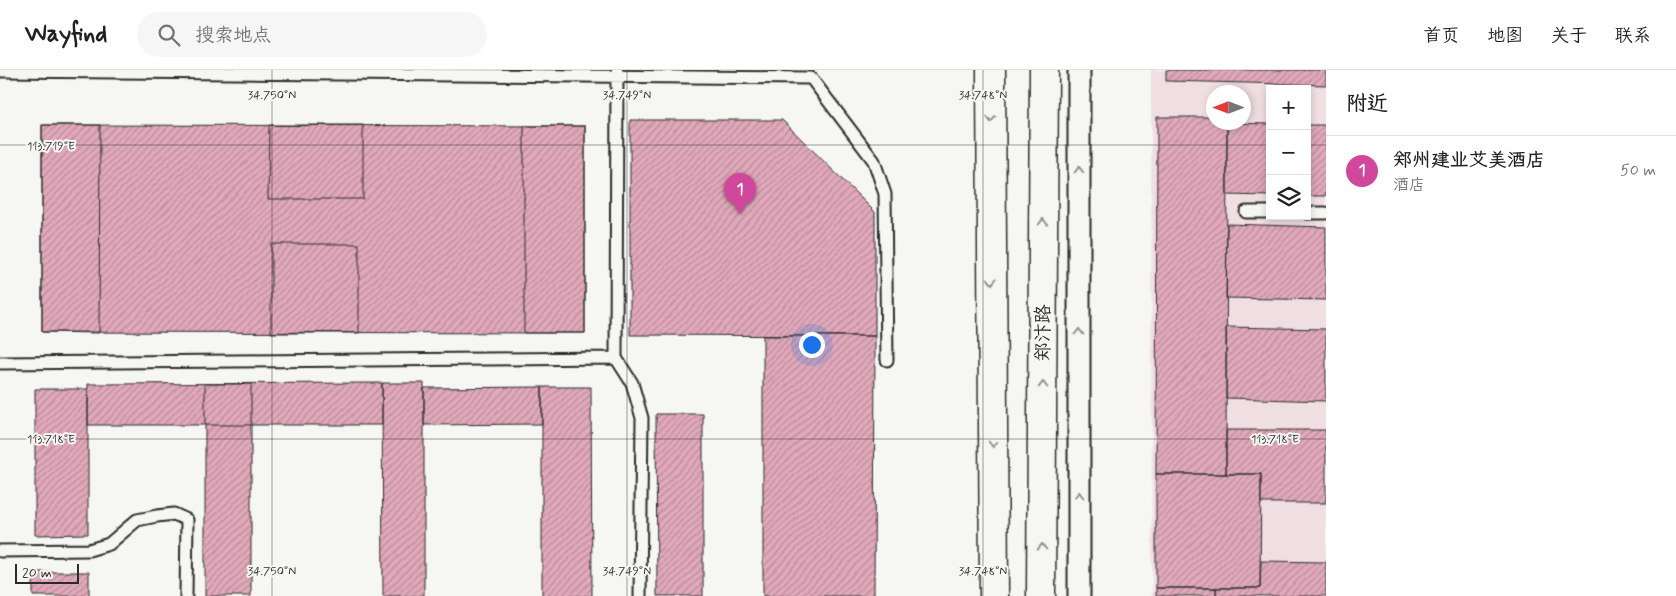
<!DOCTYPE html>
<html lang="zh">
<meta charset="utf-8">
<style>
:root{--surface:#fff;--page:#f6f6f6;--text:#202124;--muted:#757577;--line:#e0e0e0;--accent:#ea580c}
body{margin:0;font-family:Mynerve,"LXGW WenKai TC",sans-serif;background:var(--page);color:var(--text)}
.controls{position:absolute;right:15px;top:15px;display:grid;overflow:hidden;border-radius:0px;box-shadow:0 2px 8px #0003}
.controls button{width:45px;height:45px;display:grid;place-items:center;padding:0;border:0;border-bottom:1px solid var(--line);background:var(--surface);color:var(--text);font:25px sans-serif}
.compass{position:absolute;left:1206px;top:15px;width:45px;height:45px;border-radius:50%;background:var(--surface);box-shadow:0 2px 8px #0003;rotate:270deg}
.scale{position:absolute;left:15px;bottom:12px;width:64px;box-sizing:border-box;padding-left:5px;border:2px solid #2b2b2b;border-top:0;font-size:14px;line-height:18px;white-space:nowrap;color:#2b2b2b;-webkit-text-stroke:4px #f6f6f2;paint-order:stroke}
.you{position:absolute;left:811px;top:274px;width:18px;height:18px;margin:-12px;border:4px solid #fff;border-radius:50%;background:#1a73e8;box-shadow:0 0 0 8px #1a73e833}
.badge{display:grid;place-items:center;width:32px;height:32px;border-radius:50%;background:var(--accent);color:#fff;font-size:16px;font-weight:700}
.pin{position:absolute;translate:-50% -41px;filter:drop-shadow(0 1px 2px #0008)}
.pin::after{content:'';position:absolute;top:26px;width:18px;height:15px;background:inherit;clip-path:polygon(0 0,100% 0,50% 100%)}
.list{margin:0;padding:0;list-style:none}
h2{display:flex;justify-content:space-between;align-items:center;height:65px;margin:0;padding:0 20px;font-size:21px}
h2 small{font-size:16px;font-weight:400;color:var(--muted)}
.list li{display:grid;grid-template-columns:32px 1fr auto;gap:15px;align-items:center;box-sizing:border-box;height:70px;padding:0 20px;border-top:1px solid var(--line)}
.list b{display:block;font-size:19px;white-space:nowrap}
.list p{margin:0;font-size:16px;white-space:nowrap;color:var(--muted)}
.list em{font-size:16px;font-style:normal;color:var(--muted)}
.icon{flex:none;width:28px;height:28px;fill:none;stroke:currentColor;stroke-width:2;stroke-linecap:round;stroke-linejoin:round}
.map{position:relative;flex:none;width:1326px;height:526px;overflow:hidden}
header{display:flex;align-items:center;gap:30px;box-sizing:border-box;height:70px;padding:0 25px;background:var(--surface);border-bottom:1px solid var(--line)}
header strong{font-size:24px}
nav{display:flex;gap:28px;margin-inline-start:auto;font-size:18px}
.search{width:350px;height:45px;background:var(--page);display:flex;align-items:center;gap:12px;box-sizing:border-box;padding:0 18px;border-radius:28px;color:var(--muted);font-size:19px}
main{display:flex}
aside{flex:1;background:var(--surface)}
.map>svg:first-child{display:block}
.built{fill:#f0dfe2;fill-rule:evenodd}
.building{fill:url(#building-hatch);stroke:#2b2b2b}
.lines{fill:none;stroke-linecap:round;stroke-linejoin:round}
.service-casing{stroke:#2b2b2b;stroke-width:15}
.minor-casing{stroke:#2b2b2b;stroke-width:25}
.primary-casing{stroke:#2b2b2b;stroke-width:31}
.service{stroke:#f6f6f2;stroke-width:11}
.minor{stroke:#f6f6f2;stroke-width:21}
.primary{stroke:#f6f6f2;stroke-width:28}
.oneway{stroke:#90908e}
.ticks{fill:none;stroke:#2b2b2b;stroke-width:1;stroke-opacity:0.45}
.labels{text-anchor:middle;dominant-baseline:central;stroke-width:4;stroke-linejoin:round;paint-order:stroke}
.street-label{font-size:19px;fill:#2b2b2b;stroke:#f6f6f2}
.ticks-label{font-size:12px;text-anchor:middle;fill:#2b2b2b;stroke:#f6f6f2;stroke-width:4;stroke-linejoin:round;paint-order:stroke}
</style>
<header>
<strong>Wayfind</strong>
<div class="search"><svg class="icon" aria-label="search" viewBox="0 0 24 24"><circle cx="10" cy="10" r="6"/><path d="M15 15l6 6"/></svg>搜索地点</div>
<nav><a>首页</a><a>地图</a><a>关于</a><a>联系</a></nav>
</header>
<main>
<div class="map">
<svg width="1326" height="526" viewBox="0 0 1326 526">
<defs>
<pattern id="building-hatch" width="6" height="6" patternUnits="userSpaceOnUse" patternTransform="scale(1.25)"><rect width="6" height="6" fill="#e1a9bb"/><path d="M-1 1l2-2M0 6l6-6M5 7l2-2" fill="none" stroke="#b78a98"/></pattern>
</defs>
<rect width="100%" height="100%" fill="#f6f6f2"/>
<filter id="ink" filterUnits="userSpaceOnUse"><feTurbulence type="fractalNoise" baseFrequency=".02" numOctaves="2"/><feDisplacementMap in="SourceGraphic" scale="10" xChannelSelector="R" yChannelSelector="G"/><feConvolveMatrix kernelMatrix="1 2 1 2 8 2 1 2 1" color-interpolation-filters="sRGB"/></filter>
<g filter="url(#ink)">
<!-- built -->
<path class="built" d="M1151 0H1326V526H1152ZM1270 19H1307V146H1270ZM1214 22H1244V52H1214Z"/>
<!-- building -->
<path class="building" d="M1166 0H1326V15L1166 11Z
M1157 47H1214V52H1227L1226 404H1156Z
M630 50H782L875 142V266L630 265Z
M1227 53 1270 54V126L1227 125Z
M42 55H100L99 263 42 262Z
M42 55 585 56V263L42 262Z
M269 55H363V129H268Z
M1307 55H1326V126H1307Z
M524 56H585V263H524Z
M1227 154 1326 157V230L1226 228Z
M271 174H359V263H271Z
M1226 257 1326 259V331L1226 328Z
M763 266H875L874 526H763Z
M382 313H424V526H383Z
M382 313V355H88V314Z
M205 314H251V526H205Z
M542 317H591L592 526H542Z
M542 317V354L424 355V318Z
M35 319H88V464L35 465Z
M656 344H703V526H657Z
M1226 360H1326V433H1261V404H1226Z
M1156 404H1261L1260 518H1156Z
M1261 491 1326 492V526H1216V518H1260Z
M33 502H89V526H33Z
M1156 518H1216V526H1156Z"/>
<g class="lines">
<defs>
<path id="service" d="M0 1 811 8 874 91 885 124 887 290
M1246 142H1270
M1307 143H1326
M616 288 632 313 642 348 640 526
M0 293 616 288 617 1
M0 481 89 480 109 474 137 450 157 446 174 444 187 450 186 526"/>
<path id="minor" d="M1079 0V526"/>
<path id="primary" d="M991 0 994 526
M1041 526 1044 0"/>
</defs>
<!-- service casing -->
<use href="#service" class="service-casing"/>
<!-- minor casing -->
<use href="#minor" class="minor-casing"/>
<!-- primary casing -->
<use href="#primary" class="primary-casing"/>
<!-- service -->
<use href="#service" class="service"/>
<!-- minor -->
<use href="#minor" class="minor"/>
<!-- primary -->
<use href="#primary" class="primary"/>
</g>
<!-- one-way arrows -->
<defs><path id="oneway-chevron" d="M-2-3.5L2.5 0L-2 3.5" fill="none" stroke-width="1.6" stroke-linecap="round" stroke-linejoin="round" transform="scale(1.25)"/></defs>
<g class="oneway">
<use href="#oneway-chevron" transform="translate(991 49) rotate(90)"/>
<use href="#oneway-chevron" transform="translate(1079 100) rotate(-90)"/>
<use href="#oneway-chevron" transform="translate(1043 152) rotate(-90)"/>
<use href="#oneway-chevron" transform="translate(992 211) rotate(90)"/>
<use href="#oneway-chevron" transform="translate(1079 262) rotate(-90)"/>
<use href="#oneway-chevron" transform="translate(1043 315) rotate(-90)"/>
<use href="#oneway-chevron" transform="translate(993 374) rotate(90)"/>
<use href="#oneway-chevron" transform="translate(1079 425) rotate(-90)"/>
<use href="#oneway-chevron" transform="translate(1042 477) rotate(-90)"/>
</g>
</g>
<!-- ticks -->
<path class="ticks" d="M272 0V526M627 0V526M983 0V526M0 75H1270M1307 75H1326M0 369H1326"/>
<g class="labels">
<!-- street labels -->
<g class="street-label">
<text transform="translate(1043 263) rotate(-90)">郑汴路</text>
</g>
</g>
<g class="ticks-label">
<text x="272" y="29">34.750°N</text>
<text x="627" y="29">34.749°N</text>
<text x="983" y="29">34.748°N</text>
<text x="51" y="80">113.719°E</text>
<text x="1275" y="373">113.718°E</text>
<text x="51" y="373">113.718°E</text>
<text x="272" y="505">34.750°N</text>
<text x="627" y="505">34.749°N</text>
<text x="983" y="505">34.748°N</text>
</g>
</svg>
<div class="controls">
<button>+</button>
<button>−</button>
<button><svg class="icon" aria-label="layers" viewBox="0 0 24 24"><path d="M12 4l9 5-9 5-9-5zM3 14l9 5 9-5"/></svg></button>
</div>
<svg class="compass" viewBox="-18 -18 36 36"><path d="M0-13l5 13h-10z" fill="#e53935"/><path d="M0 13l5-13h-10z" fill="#757577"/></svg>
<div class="scale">20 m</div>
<div class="you"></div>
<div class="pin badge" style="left:740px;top:144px;background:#d1479c">1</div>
</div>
<aside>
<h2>附近<small></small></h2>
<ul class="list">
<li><span class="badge" style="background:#d1479c">1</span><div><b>郑州建业艾美酒店</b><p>酒店</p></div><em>50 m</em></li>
</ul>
</aside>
</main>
